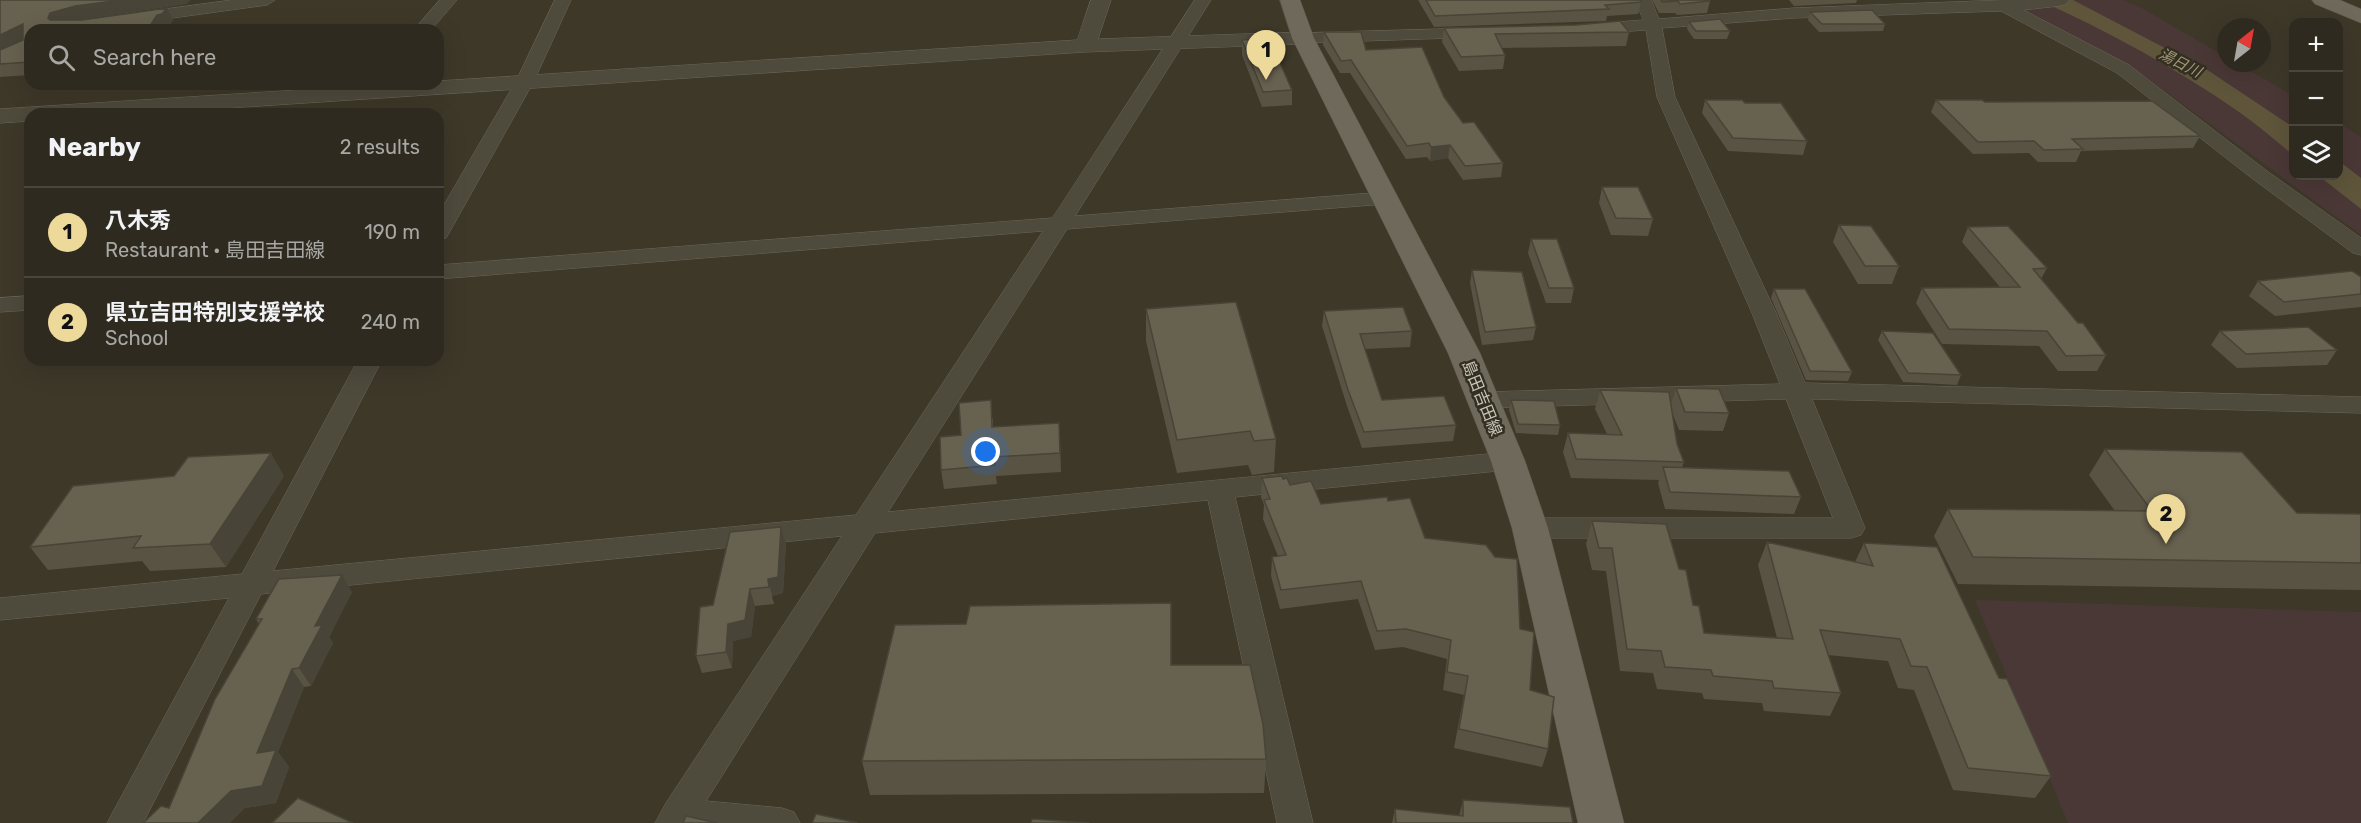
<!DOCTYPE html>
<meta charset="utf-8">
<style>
:root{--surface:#2e2a1f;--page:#363228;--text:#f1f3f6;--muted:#a7a7a4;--line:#49463d;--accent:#edd99a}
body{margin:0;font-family:Rubik,"Noto Sans JP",sans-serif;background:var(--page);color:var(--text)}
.controls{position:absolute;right:18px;top:18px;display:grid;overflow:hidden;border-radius:12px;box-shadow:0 6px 24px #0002}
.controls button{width:54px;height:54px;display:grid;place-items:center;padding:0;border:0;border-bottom:2px solid var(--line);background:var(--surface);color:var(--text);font:30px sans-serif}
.compass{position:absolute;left:2217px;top:18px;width:54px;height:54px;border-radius:50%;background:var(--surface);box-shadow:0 6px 24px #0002;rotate:31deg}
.you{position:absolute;left:986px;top:452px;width:21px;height:21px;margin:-15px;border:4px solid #fff;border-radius:50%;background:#1a73e8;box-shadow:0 0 0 9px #1a73e833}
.badge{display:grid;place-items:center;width:39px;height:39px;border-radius:50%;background:var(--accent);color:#111;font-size:20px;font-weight:700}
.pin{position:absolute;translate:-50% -50px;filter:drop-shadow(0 2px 3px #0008)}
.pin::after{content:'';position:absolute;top:32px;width:21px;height:18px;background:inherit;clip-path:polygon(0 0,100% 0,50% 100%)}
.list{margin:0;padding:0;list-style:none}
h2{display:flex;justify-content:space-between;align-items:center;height:78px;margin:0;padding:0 24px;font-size:26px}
h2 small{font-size:20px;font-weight:400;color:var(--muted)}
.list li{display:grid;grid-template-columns:39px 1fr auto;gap:18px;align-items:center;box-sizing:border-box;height:90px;padding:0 24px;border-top:2px solid var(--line)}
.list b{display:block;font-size:22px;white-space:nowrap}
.list p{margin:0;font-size:20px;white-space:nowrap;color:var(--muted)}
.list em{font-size:20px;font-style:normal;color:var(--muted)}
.icon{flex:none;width:33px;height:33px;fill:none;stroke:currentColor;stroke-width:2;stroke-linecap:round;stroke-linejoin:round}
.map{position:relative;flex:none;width:2361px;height:823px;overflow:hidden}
.search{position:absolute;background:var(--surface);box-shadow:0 6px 24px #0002;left:24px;top:24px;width:420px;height:66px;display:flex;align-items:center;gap:15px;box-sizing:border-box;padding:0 21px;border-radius:18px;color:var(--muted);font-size:22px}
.panel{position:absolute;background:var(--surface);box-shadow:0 6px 24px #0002;left:24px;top:108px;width:420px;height:258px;border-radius:18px}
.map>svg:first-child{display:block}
.green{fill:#4a3836}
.water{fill:#5e553b}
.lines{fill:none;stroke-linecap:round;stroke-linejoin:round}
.minor-casing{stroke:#6c685a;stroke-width:1}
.tertiary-casing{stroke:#6c685a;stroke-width:1}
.primary-casing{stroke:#5a5649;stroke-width:1}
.minor{fill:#4e4a3c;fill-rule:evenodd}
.tertiary{fill:#4e4a3c;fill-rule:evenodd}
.primary{fill:#6e695b;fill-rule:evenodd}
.wall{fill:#595344}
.shaded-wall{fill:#484437}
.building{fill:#67614f;stroke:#484437;stroke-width:1.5}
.labels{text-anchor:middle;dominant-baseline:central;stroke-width:5;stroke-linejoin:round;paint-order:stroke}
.far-water-label{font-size:15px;font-style:italic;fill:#a39776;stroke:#332f21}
.street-label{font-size:16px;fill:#c9c5b9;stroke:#332f21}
</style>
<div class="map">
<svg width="2361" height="823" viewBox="0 0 2361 823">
<rect width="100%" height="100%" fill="#3e3829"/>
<!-- green -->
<path class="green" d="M1998 0H2123L2140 7 2226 57V63H2237L2293 96 2294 176H2338L2339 123 2361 137V235L2143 75Z
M1975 600 2361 612V823H2068Z"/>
<!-- water -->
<path class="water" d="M2039 0H2073L2209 71 2293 127V155C2276 141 2258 125 2239 112 2176 68 2109 32 2039 0Z
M2339 161 2361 178V209L2319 176H2338Z"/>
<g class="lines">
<defs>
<path id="minor" d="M232 0H275L267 5 136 23 128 18 136 13Z
M440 0H457L431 30H414Z
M555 0H571L534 81 449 233 446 238 438 239V215L516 81Z
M1195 0H1211L1075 216 1385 192 1392 194 1395 198 1392 202 1385 204 1067 229 888 512 1508 452 1517 455 1521 461 1517 467 1508 470 1235 497 1313 823H1277L1208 500 875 533 706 801 782 808 794 812 800 823H655L666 803 842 536 261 594 143 823H107L229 598 0 620V598L242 574 358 360H382L273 571 856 515 1043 231 438 279V265L1052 218Z
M1635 0H1651L1659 19 1794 8 2004 0 2129 65 2267 171 2361 238V255L2353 253 2253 179 2117 73 2001 11 1794 18 1662 28 1675 97 1776 313 1805 383 2361 397V413L1812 399 1865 528 1861 535 1851 538H1530L1520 535 1516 528 1520 521 1530 518H1833L1786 399 1483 408 1474 406 1470 400 1474 394 1483 392 1780 384 1752 313 1657 97 1646 30 1591 34 1583 29 1591 24 1643 20Z
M1477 28 1483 29 1485 33 1483 37 1303 43 1295 38 1303 33Z
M30 296V310L0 312V298Z"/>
<path id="tertiary" d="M1091 0H1111L1098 39 1303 32 1310 34 1313 38 1310 42 1303 44 1085 52 137 114H30V121L0 123V109L392 84H438V81L1077 40Z
M2004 0H2069L2066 4 2059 6 2004 12 1997 10 1994 6 1997 2Z"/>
<path id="primary" d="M1280 0H1300L1314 38 1480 353 1525 461 1548 528 1624 823H1578L1512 528 1491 461 1448 353 1292 38Z
M2312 0H2340L2361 9V23L2315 4Z"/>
</defs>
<!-- minor casing -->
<use href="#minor" class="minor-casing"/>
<!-- tertiary casing -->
<use href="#tertiary" class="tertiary-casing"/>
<!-- primary casing -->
<use href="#primary" class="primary-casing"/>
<!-- minor -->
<use href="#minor" class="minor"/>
<!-- tertiary -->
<use href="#tertiary" class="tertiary"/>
<!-- primary -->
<use href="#primary" class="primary"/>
</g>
<!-- wall -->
<path class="wall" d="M0 0H190L186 4 78 20H173L168 27 30 30V75L0 77Z
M1418 0H1640L1641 2 1638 14 1607 16 1606 21 1434 27Z
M1652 0H1710H1709L1710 1 1707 13 1677 15 1675 13H1659Z
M1789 0H1857L1856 3 1794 6Z
M1810 12 1885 24 1883 31 1819 32 1808 20Z
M1689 22 1730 31 1727 39H1694L1687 29Z
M1444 28 1629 32 1626 46 1501 48 1505 55 1503 69 1459 71 1442 42Z
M1324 32 1366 50 1444 97 1463 123 1503 163 1501 177 1463 180 1448 158 1430 161 1427 157 1406 159 1350 73H1340L1323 45Z
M1242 40 1292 90V105L1262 107 1242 55Z
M1705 100 1807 141 1803 155 1728 151 1702 113Z
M1936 100 1985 102 2200 136 2193 148 2081 151 2076 162H2038L2029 153 1973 154 1931 112Z
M1602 187 1653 219 1648 236 1611 235 1599 203Z
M1839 225 1899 266 1892 284H1858L1833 242Z
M1968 227 2047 268 2041 279 2078 323 2106 355 2097 371H2058L2039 346 1942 344 1916 303 1922 288 2000 287 1962 242Z
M1531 239 1574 288 1571 303H1546L1528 253Z
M1472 270 1536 327 1533 340 1482 345 1470 283Z
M2361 277V307L2275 316 2249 296 2258 281Z
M1774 289 1852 372 1848 381 1806 380 1771 298Z
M1146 309 1276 439 1274 472 1252 475 1248 465 1177 473 1146 341Z
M1324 311 1412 331 1410 347 1365 349 1382 400 1456 425 1453 441 1362 448 1347 406 1322 326Z
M1882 331 1961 375 1957 385 1903 382 1878 340Z
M2220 331 2337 350 2327 365 2237 368 2211 345Z
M1676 388 1729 413 1723 431 1679 430 1671 410 1677 444 1684 462 1682 467 1801 497 1794 514 1665 509 1658 483 1659 480 1571 478 1563 452 1568 433 1607 434 1595 409 1600 390 1671 404Z
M1511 400 1560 425 1558 435 1516 433 1509 410Z
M993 418V427L1060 441 1061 472 996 476 997 484 944 489 941 470 961 435Z
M2105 449 2297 513 2361 514V590L1958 584 1934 536 1948 509 2115 511 2089 475Z
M284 476 226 567 150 571 142 561 48 570 30 547Z
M1262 478 1283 479 1290 485 1321 504 1388 501 1425 538 1520 629 1530 690 1548 749 1542 767 1454 748 1464 695 1443 690 1447 659 1403 647 1375 650 1358 599 1280 609 1271 576 1272 557 1278 556 1263 519 1264 505 1261 497Z
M1592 521 1679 569 1704 633 1777 638 1758 565 1767 542 1855 562 1864 543 1999 678 2051 776 2035 798 1953 790 1914 690 1898 688 1888 661 1828 655 1841 693 1830 716 1764 711 1762 703 1704 699 1702 693 1657 689 1653 673 1620 671 1606 571 1592 570 1586 544Z
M781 527 786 544 783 593 772 596 774 604 755 606 751 637 733 641 732 668 702 673 696 656 713 605Z
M352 592 329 637 333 643 311 686 304 687 278 752 289 767 276 803 245 808H169L259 624 256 619Z
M1266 759 1264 793 870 795 862 761Z
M1463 800 1573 823H1392L1395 809 1459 816Z"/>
<!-- shaded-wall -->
<path class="shaded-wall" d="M122 0H190L186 4 82 19 57 25 48 18 50 13 75 6Z
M167 8 173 20 168 27H164L162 30H135Z
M23 24 30 37 0 52V35Z
M1450 145 1448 158 1430 161 1431 147Z
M271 453 284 476 226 567 210 544Z
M781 527 786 544 783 593 772 596 774 604 768 579Z
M342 575 352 592 329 637 333 643 311 686 299 668 315 626Z
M750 589 755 606 751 637 733 641 732 668 726 652 728 624Z
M292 669 304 687 278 752 289 767 276 803 245 808 230 823H198L257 753Z"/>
<!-- building -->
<path class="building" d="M0 0H122L75 6 50 13 48 18 50 20H82L167 8 162 14 157 15 148 29 135 30H30V62L0 64V50L23 40V24L0 35Z
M1426 0H1640L1641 2 1605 5 1609 9 1435 16Z
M1661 0H1709L1710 1 1680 4 1678 1 1662 2Z
M1872 10 1885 24H1822L1810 12Z
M1720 19 1730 31H1696L1689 22Z
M1620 21 1629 32 1495 34 1505 55 1461 57 1444 28 1576 25Z
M1324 32H1361L1366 50 1422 47 1444 97 1463 123 1474 122 1503 163 1465 166 1450 145 1431 147 1429 143 1407 146 1351 60 1341 61Z
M1269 38 1292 90 1263 92 1242 40Z
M1705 100H1742L1745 103H1781L1807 141 1733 138Z
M1936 100H1982L1985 102 2152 101 2200 136 2072 139 2083 149 2044 150 2034 141 1978 142Z
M1602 187H1638L1653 219 1616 218Z
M1839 225 1871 226 1899 266H1865Z
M2008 226 2047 268 2033 269 2078 323H2083L2106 355 2066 356 2047 331 1949 329 1922 288 2020 287 1968 227Z
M1531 239H1557L1574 288H1549Z
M1472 270 1522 272 1536 327 1485 332Z
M2352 271 2361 277V294L2284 302 2258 281Z
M1774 289H1805L1852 372 1810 371Z
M1236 302 1276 439 1254 441 1250 431 1177 440 1146 309Z
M1403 307 1412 331 1360 334 1382 400 1444 396 1456 425 1364 432 1348 390 1324 311Z
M2308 327 2337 350 2246 354 2220 331Z
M1882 331 1933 333 1961 375 1908 373Z
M1676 388 1719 389 1729 413 1685 412Z
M1600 390 1669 392 1677 444 1684 462 1576 459 1568 433 1622 435Z
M991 400 992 427 1059 423 1060 453 994 457 995 465 941 470 940 437 961 435 959 403Z
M1511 400 1554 401 1560 425 1518 424Z
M2105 449 2242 452 2297 513 2361 514V563L1973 557 1948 509 2152 511Z
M271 453 210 544 133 548 141 536 30 547 73 486 174 476 188 457Z
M1663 467 1789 471 1801 497 1670 492Z
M1282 476 1283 479 1287 478 1290 485 1311 481 1321 504 1387 497 1388 501 1410 498 1425 538 1486 545 1495 557 1517 559 1520 629 1534 632 1530 690 1554 697 1548 749 1459 729 1468 676 1447 672 1451 640 1406 629 1377 631 1361 581 1281 590 1272 557 1286 555 1264 500 1270 499 1262 478Z
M1592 521 1666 524 1679 569 1686 570 1693 605 1699 606 1704 633 1793 639 1767 542 1873 566 1864 543 1937 547 1999 678 2007 679 2051 776 1968 768 1927 667 1911 666 1900 639 1820 630 1841 693 1774 688 1772 681 1713 676 1711 670 1665 667 1661 651 1627 649 1612 548H1599Z
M781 527 778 577 768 579 769 587 750 589 745 620 728 624 726 652 696 656 700 607 713 605 730 532Z
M342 575 315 626 322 625 299 668 292 669 257 753 276 750 262 786 231 791 198 823H143L161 806 169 808 215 699 262 619H256L279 579Z
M1171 603V665H1250L1263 724 1266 759 862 761 895 625 966 624 970 606Z
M298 798 353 823H272Z
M1463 800 1570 807 1573 823H1396L1395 809 1463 816Z
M816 814 858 823H812Z
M686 816 717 823H683Z
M1032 819 1089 823H1031Z"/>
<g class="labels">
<!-- far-water labels -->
<g class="far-water-label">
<text transform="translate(2180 63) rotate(27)">湯日川</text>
</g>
<!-- street labels -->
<g class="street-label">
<text transform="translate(1482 398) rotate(68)">島田吉田線</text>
</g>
</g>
</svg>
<div class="controls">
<button>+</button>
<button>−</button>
<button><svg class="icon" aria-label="layers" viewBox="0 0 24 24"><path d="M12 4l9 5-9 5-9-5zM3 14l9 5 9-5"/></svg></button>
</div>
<svg class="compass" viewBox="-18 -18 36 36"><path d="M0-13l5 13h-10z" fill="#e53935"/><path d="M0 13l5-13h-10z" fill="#a7a7a4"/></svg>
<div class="you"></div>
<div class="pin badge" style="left:1266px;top:80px">1</div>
<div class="pin badge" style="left:2166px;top:544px">2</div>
<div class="search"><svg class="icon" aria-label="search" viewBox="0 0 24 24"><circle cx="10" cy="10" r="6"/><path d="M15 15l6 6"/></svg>Search here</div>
<section class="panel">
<h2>Nearby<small>2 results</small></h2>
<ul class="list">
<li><span class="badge">1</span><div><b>八木秀</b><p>Restaurant · 島田吉田線</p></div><em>190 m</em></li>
<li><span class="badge">2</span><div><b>県立吉田特別支援学校</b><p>School</p></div><em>240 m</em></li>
</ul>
</section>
</div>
